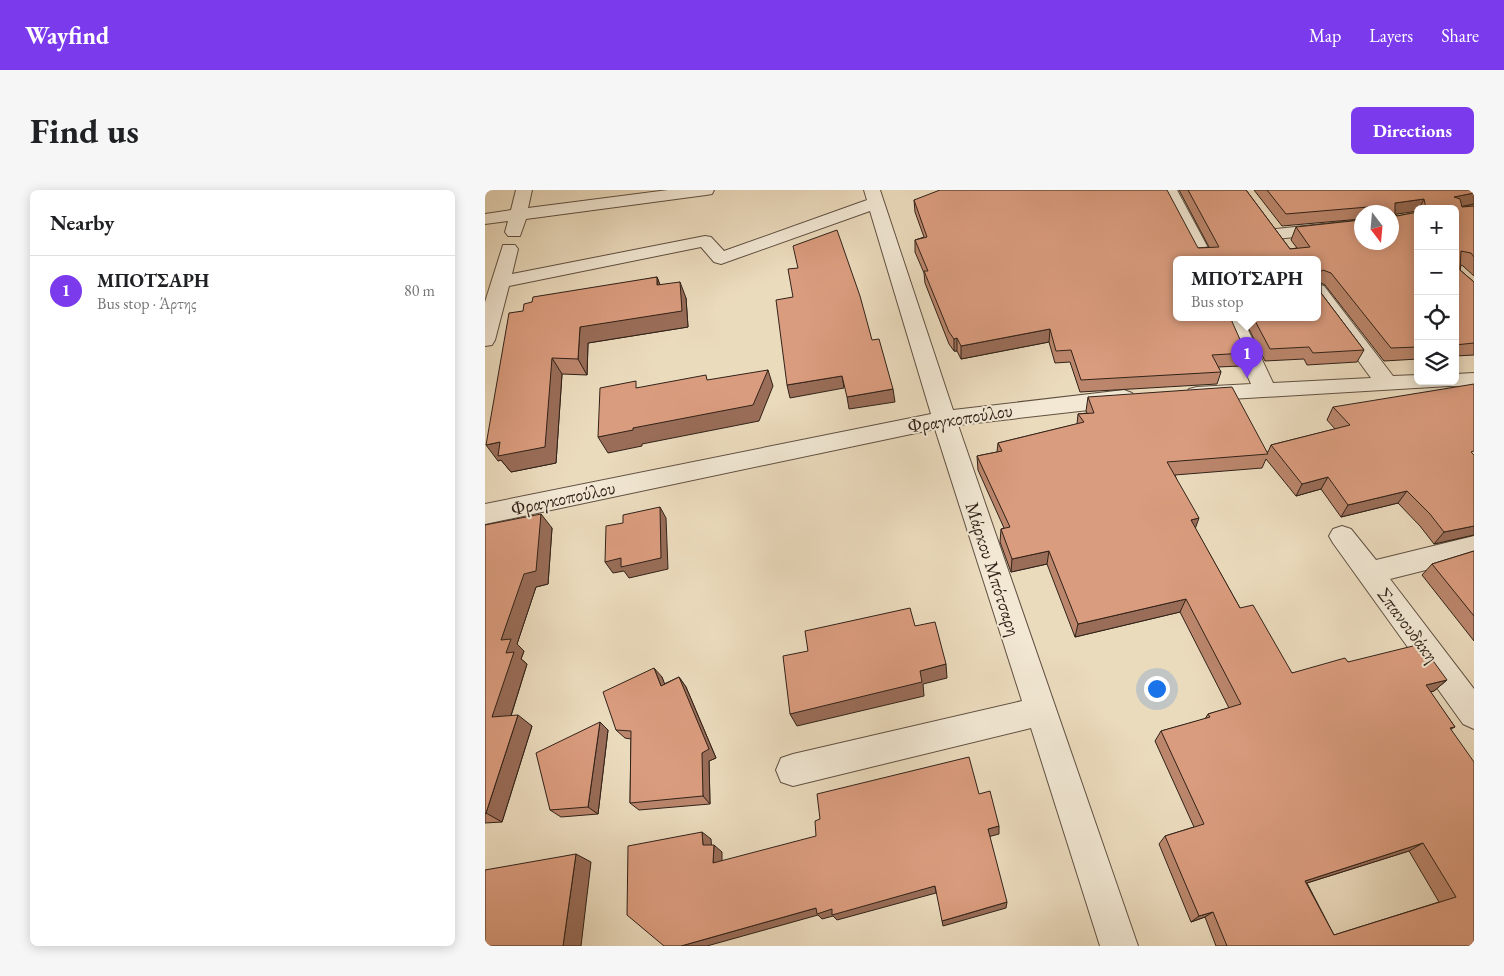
<!DOCTYPE html>
<meta charset="utf-8">
<style>
:root{--surface:#fff;--page:#f6f6f6;--text:#202124;--muted:#757577;--line:#e0e0e0;--accent:#7c3aed}
body{margin:0;font-family:"EB Garamond",serif;background:var(--page);color:var(--text)}
.controls{position:absolute;right:15px;top:15px;display:grid;overflow:hidden;border-radius:8px;box-shadow:0 2px 12px #0003}
.controls button{width:45px;height:45px;display:grid;place-items:center;padding:0;border:0;border-bottom:1px solid var(--line);background:var(--surface);color:var(--text);font:25px sans-serif}
.compass{position:absolute;left:869px;top:15px;width:45px;height:45px;border-radius:50%;background:var(--surface);box-shadow:0 2px 12px #0003;rotate:164deg}
.you{position:absolute;left:671px;top:498px;width:18px;height:18px;margin:-12px;border:4px solid #fff;border-radius:50%;background:#1a73e8;box-shadow:0 0 0 8px #1a73e833}
.badge{display:grid;place-items:center;width:32px;height:32px;border-radius:50%;background:var(--accent);color:#fff;font-size:16px;font-weight:700}
.pin{position:absolute;translate:-50% -41px;filter:drop-shadow(0 1px 2px #0008)}
.pin::after{content:'';position:absolute;top:26px;width:18px;height:15px;background:inherit;clip-path:polygon(0 0,100% 0,50% 100%)}
.popup{position:absolute;left:688px;top:66px;width:148px;height:65px;box-sizing:border-box;display:grid;place-content:center;border-radius:8px;background:var(--surface);filter:drop-shadow(0 1px 4px #0005);font-size:16px;white-space:nowrap;color:var(--muted)}
.popup b{font-size:19px;color:var(--text)}
.popup::after{content:'';position:absolute;left:50%;top:100%;margin-left:-10px;border:10px solid transparent;border-top-color:var(--surface)}
.list{margin:0;padding:0;list-style:none}
h2{display:flex;justify-content:space-between;align-items:center;height:65px;margin:0;padding:0 20px;font-size:21px}
h2 small{font-size:16px;font-weight:400;color:var(--muted)}
.list li{display:grid;grid-template-columns:32px 1fr auto;gap:15px;align-items:center;box-sizing:border-box;height:70px;padding:0 20px;border-top:1px solid var(--line)}
.list b{display:block;font-size:19px;white-space:nowrap}
.list p{margin:0;font-size:16px;white-space:nowrap;color:var(--muted)}
.list em{font-size:16px;font-style:normal;color:var(--muted)}
.icon{flex:none;width:28px;height:28px;fill:none;stroke:currentColor;stroke-width:2;stroke-linecap:round;stroke-linejoin:round}
.map{position:relative;flex:none;width:989px;height:756px;overflow:hidden;border-radius:8px}
header{display:flex;align-items:center;gap:30px;box-sizing:border-box;height:70px;padding:0 25px;background:var(--accent);color:#fff}
header strong{font-size:24px}
nav{display:flex;gap:28px;margin-inline-start:auto;font-size:18px}
.intro{display:flex;align-items:center;justify-content:space-between;box-sizing:border-box;height:120px;padding:0 30px}
h1{margin:0;font-size:35px}
.button{padding:12px 22px;border-radius:8px;background:var(--accent);color:#fff;font-size:18px;font-weight:700}
main{display:flex;gap:30px;padding:0 30px}
aside{flex:1;background:var(--surface);border-radius:8px;box-shadow:0 2px 12px #0003}
.map>svg:first-child{display:block}
.lines{fill:none;stroke-linecap:round;stroke-linejoin:round}
.minor-casing{stroke:#605042;stroke-width:2}
.minor{fill:#f2e8d4;fill-rule:evenodd}
.wall{fill:#bb866c;stroke:#312219;fill-rule:evenodd}
.shaded-wall{fill:#996d58;stroke:#312219}
.building{fill:#da9c7e;stroke:#312219;fill-rule:evenodd}
.labels{text-anchor:middle;dominant-baseline:central;stroke-width:4;stroke-linejoin:round;paint-order:stroke}
.street-label{font-size:19px;fill:#312219;stroke:#f2e8d4}
</style>
<header>
<strong>Wayfind</strong>
<nav><a>Map</a><a>Layers</a><a>Share</a></nav>
</header>
<div class="intro"><h1>Find us</h1><a class="button">Directions</a></div>
<main>
<aside>
<h2>Nearby<small></small></h2>
<ul class="list">
<li><span class="badge">1</span><div><b>ΜΠΟΤΣΑΡΗ</b><p>Bus stop · Άρτης</p></div><em>80 m</em></li>
</ul>
</aside>
<div class="map">
<svg width="989" height="756" viewBox="0 0 989 756">
<rect width="100%" height="100%" fill="#ebdbbd"/>
<filter id="stains"><feTurbulence type="fractalNoise" baseFrequency=".004" numOctaves="4"/><feColorMatrix values="0 0 0 0 .2 0 0 0 0 .09 0 0 0 0 .02 0 0 0 .5 -.17"/></filter>
<radialGradient id="worn" r=".72"><stop offset=".6" stop-color="#630" stop-opacity="0"/><stop offset="1" stop-color="#630" stop-opacity=".3"/></radialGradient>
<g class="lines">
<defs>
<path id="minor" d="M31 0H47L43 18 183 0H229L227 4 221 5 41 29 35 46H23L20 42 23 31 0 34V24L26 20Z
M379 0H395L468 220 639 200 647 203 650 208 647 213 639 216 473 235 653 756H615L546 538 308 596 296 592 291 580 296 568 308 564 537 511 450 239 0 334V314L446 224 385 21 236 74 229 72 216 57 24 96 10 150 7 155 0 156V112L18 55H30L33 59 27 84 220 46 226 47 239 61 382 10Z
M676 0H692L729 69H711Z
M876 30V40L791 49 785 48 782 44 785 40 791 39Z
M832 94 839 96 908 186 933 185V191H970V184L989 183V197L964 196 712 211 704 209 701 204 704 199 712 197 766 194 737 127H757L788 193 886 188 832 114Z
M857 336 866 339 891 370 989 346V368L905 389 989 499V539L978 534 848 353 844 346 848 339Z"/>
</defs>
<!-- minor casing -->
<use href="#minor" class="minor-casing"/>
<!-- minor -->
<use href="#minor" class="minor"/>
</g>
<!-- wall -->
<path class="wall" d="M694 0H761L805 59 812 58 806 50 811 37 876 52 906 22H876V29L797 36 769 0H989V14L977 16H989V86L978 76 976 75 975 80 989 92V165L970 166V19H933L910 24 912 26 933 22V169L899 171 840 95 836 93V103L879 160 872 172 822 175 819 169 780 171 758 127H832L692 69 761 163 756 176 733 177 736 182 732 194 595 202 585 172 570 173 564 152 476 169 472 161H469L464 154 440 93 439 83 430 62V50L439 47 430 22 429 10 713 58 724 57Z
M172 87 175 95 201 108 203 137 103 153 102 185 77 184 71 273 26 282 16 270 13 271 38 121 47 112Z
M603 207 783 262 786 255 850 239 842 230 848 217 989 345 949 354 935 336 913 313 856 327 836 299 811 306 781 269 777 278 690 285 710 338 755 418 807 483 863 472 962 490 949 501 945 502 970 537 966 539 989 756H731L720 727 706 732 674 654 680 646 709 637 670 551 676 541 720 529 723 524 744 518 695 422 590 447 562 374 526 382 515 352 516 339 519 338 493 280 492 266 512 262 513 253 592 234 593 224 602 223 601 221ZM924 661 954 712 849 745 822 693Z
M0 335 67 338 63 394 51 397 32 454 39 461 36 469 42 474 26 526 47 536 17 632 0 633Z
M989 361V451L937 385 947 374Z
M177 487 179 494 194 487 201 497 231 568 224 571 225 614 154 620 145 613 146 549 140 548 131 540Z
M123 540 113 624 76 627 65 620Z"/>
<!-- shaded-wall -->
<path class="shaded-wall" d="M989 3V14L964 19 969 7Z
M939 9 934 19H933V21L906 25 910 13Z
M172 87 178 103 172 95Z
M195 92 201 108 203 137 103 153 102 185 93 169 95 137Z
M565 139 564 152 476 169V156Z
M472 148V161H469V149Z
M67 168 77 184 71 273 26 282 16 270 13 271 1 255 15 252Z
M283 180 288 196 274 231 157 254V256L123 263 113 247 148 238Z
M357 186 359 198 305 208 302 195Z
M408 199 410 212 364 219 362 207Z
M843 287 836 299 811 306 817 294Z
M922 301 913 313 856 327 863 315Z
M175 317 181 328 183 379 144 388 139 381 128 383 120 372Z
M56 324 67 338 63 394 51 397 32 454 39 461 36 469 42 474 22 538 7 527 21 463 16 450Z
M714 328 709 342 706 330Z
M989 336V345L949 354 959 342Z
M564 361 562 374 526 382 527 369Z
M701 409 695 422 590 447 593 434Z
M461 474 462 488 438 494 439 506 312 536 305 524 435 481Z
M169 478 177 487 184 505 176 496Z
M194 487 201 497 231 568 224 571 225 614 218 606Z
M962 490 949 501 928 506 941 495Z
M33 525 47 536 17 632 1 623Z
M115 532 123 540 113 624 103 617Z
M514 636V644L503 647V639Z
M217 642 226 649 227 662 218 655Z
M938 653 924 661 809 697 820 691Z
M229 655 237 662V680L228 673Z
M91 664 106 672 96 756H78Z
M450 696 451 703 352 730 348 726 337 729 333 725 222 756H196L331 718Z
M522 712 521 718 458 736 457 731Z
M728 722 720 727 706 732 714 726Z"/>
<!-- building -->
<path class="building" d="M455 0H682L713 58 734 57 703 0H761L805 59 825 57 811 37 876 30V52H906V22H882L883 17 801 24 782 0H989V3L969 7 975 9 977 17 989 16V67L986 63 976 61 975 80 989 92V153L970 155V19H941L939 9 910 13V24L912 26 933 22V157L906 158 846 83 838 80 835 82 836 103 879 160 828 163 824 157 785 159 768 127H832V69H692V127H745L761 163 727 165 736 182 596 190 586 160 571 161 565 139 476 156 472 148 469 149 464 142 439 81H443L430 50 442 47 429 10Z
M352 40 375 106 387 150 394 149 408 199 362 207 357 186 302 195 291 110 308 107 303 79 313 78 308 56Z
M172 87V95L195 92 197 121 95 137 93 169 67 168 60 257 13 266 15 252 1 255 24 123 38 121 39 114 47 112 48 107Z
M283 180 268 215 148 238V240L113 247 115 198 151 191V198L221 185 222 190Z
M989 194V261L986 262 989 265V336L959 342 945 324 922 301 863 315 843 287 817 294 786 255 865 235 848 217Z
M747 197 783 264 682 272 714 328 706 330 755 418 768 415 807 483 860 468 863 472 936 454 962 490 941 495 970 537 965 538 989 572V756H742L728 722 714 726 680 646 719 634 676 541 725 527 723 524 756 514 701 409 593 434 564 361 527 369 516 339 525 337 492 266 517 261 513 253 599 232 593 224 609 223 603 207ZM938 653 971 707 849 745 820 691Z
M175 317 176 368 136 377V368L120 372 121 336 138 333V325Z
M56 324 51 381 39 384 16 450 26 449 21 463 29 462 7 527 33 525 1 623 0 624V335Z
M989 361V426L947 374Z
M425 418 430 436 450 432 461 474 435 481 437 492 305 524 298 466 323 461 320 441Z
M169 478 176 496 194 487 224 559 217 563 218 606 145 613 146 541 131 540 118 502Z
M115 532 103 617 65 620 51 563Z
M484 567 494 604 505 601 514 636 503 639 522 712 457 731 450 696 347 725V719L332 724 331 718 196 756H179L142 725 143 656 217 642 218 655H229L228 673 331 646 330 631 335 629 332 604Z
M91 664 78 756H0V680Z"/>
<g class="labels">
<!-- street labels -->
<g class="street-label">
<text transform="translate(475 228) rotate(-9)">Φραγκοπούλου</text>
<text transform="translate(78 308) rotate(-12)">Φραγκοπούλου</text>
<text transform="translate(508 379) rotate(72)">Μάρκου Μπότσαρη</text>
<text transform="translate(923 435) rotate(53)">Σπανουδάκη</text>
</g>
</g>
<rect width="100%" height="100%" filter="url(#stains)"/>
<rect width="100%" height="100%" fill="url(#worn)"/>
</svg>
<div class="controls">
<button>+</button>
<button>−</button>
<button><svg class="icon" aria-label="locate" viewBox="0 0 24 24"><circle cx="12" cy="12" r="6"/><path d="M12 2v4M12 18v4M2 12h4M18 12h4"/></svg></button>
<button><svg class="icon" aria-label="layers" viewBox="0 0 24 24"><path d="M12 4l9 5-9 5-9-5zM3 14l9 5 9-5"/></svg></button>
</div>
<svg class="compass" viewBox="-18 -18 36 36"><path d="M0-13l5 13h-10z" fill="#e53935"/><path d="M0 13l5-13h-10z" fill="#757577"/></svg>
<div class="you"></div>
<div class="pin badge" style="left:762px;top:188px">1</div>
<div class="popup"><b>ΜΠΟΤΣΑΡΗ</b>Bus stop</div>
</div>
</main>
